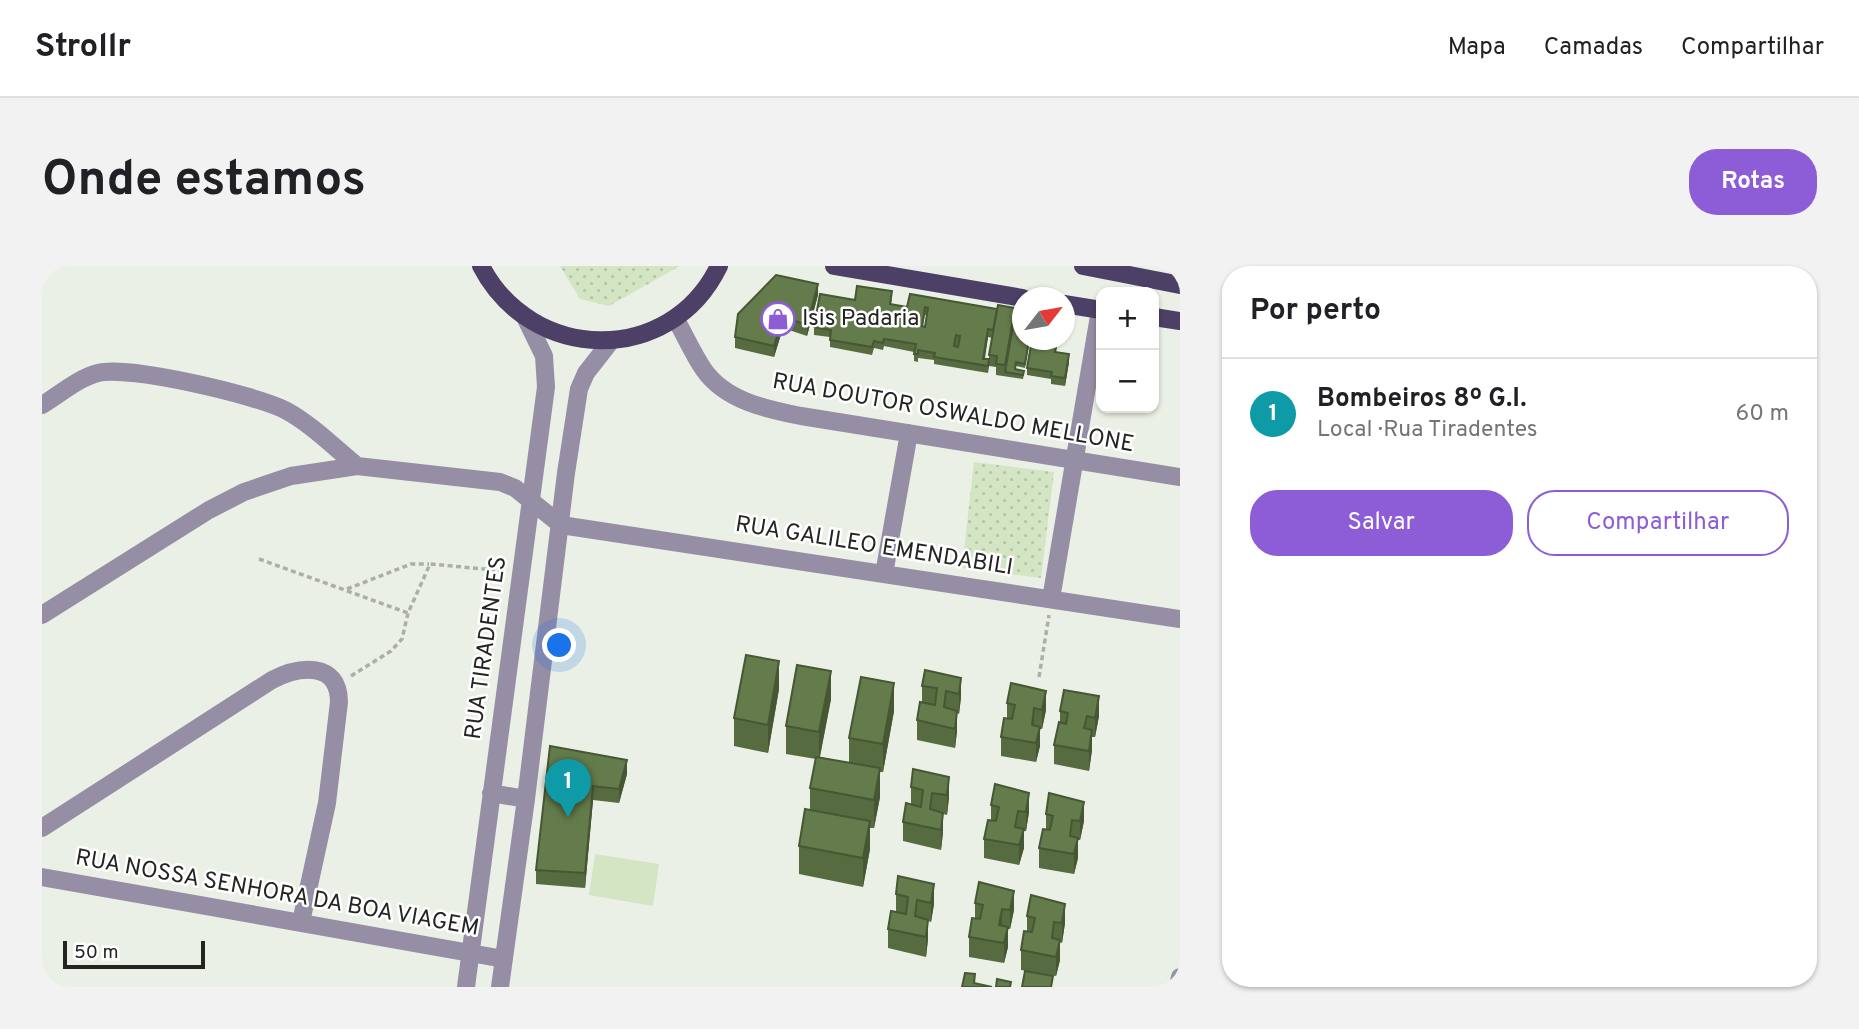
<!DOCTYPE html>
<html lang="pt">
<meta charset="utf-8">
<style>
:root{--surface:#fff;--page:#f2f2f2;--text:#202124;--muted:#757577;--line:#e0e0e0;--accent:#8d5dd7}
body{margin:0;font-family:Overpass,sans-serif;background:var(--page);color:var(--text)}
.controls{position:absolute;right:21px;top:21px;display:grid;overflow:hidden;border-radius:14px;box-shadow:0 2px 5px #0004}
.controls button{width:63px;height:63px;display:grid;place-items:center;padding:0;border:0;border-bottom:2px solid var(--line);background:var(--surface);color:var(--text);font:35px sans-serif}
.compass{position:absolute;left:970px;top:21px;width:63px;height:63px;border-radius:50%;background:var(--surface);box-shadow:0 2px 5px #0004;rotate:59deg}
.scale{position:absolute;left:21px;bottom:18px;width:142px;box-sizing:border-box;padding-left:7px;border:4px solid #232522;border-top:0;font-size:19px;line-height:24px;white-space:nowrap;color:#232522;-webkit-text-stroke:5px #fff;paint-order:stroke}
.you{position:absolute;left:518px;top:380px;width:24px;height:24px;margin:-18px;border:5px solid #fff;border-radius:50%;background:#1a73e8;box-shadow:0 0 0 10px #1a73e833}
.badge{display:grid;place-items:center;width:46px;height:46px;border-radius:50%;background:var(--accent);color:#fff;font-size:23px;font-weight:700}
.pin{position:absolute;translate:-50% -58px;filter:drop-shadow(0 2px 4px #0008)}
.pin::after{content:'';position:absolute;top:37px;width:24px;height:21px;background:inherit;clip-path:polygon(0 0,100% 0,50% 100%)}
.list{margin:0;padding:0;list-style:none}
h2{display:flex;justify-content:space-between;align-items:center;height:91px;margin:0;padding:0 28px;font-size:30px}
h2 small{font-size:23px;font-weight:400;color:var(--muted)}
.list li{display:grid;grid-template-columns:46px 1fr auto;gap:21px;align-items:center;box-sizing:border-box;height:112px;padding:0 28px;border-top:2px solid var(--line)}
.list b{display:block;font-size:26px;white-space:nowrap}
.list p{margin:0;font-size:23px;white-space:nowrap;color:var(--muted)}
.list em{font-size:23px;font-style:normal;color:var(--muted)}
.actions{display:flex;gap:14px;padding:21px 28px}
.actions a{flex:1;padding:16px 0;border:2px solid var(--accent);border-radius:28px;text-align:center;font-size:24px;color:var(--accent)}
.actions .main{background:var(--accent);color:#fff}
.map{position:relative;flex:none;width:1138px;height:721px;overflow:hidden;border-radius:28px}
header{display:flex;align-items:center;gap:42px;box-sizing:border-box;height:98px;padding:0 35px;background:var(--surface);border-bottom:2px solid var(--line)}
header strong{font-size:33px}
nav{display:flex;gap:38px;margin-inline-start:auto;font-size:24px}
.intro{display:flex;align-items:center;justify-content:space-between;box-sizing:border-box;height:168px;padding:0 42px}
h1{margin:0;font-size:49px}
.button{padding:18px 32px;border-radius:28px;background:var(--accent);color:#fff;font-size:24px;font-weight:700}
main{display:flex;gap:42px;padding:0 42px}
aside{flex:1;background:var(--surface);border-radius:28px;box-shadow:0 2px 5px #0004}
.map>svg:first-child{display:block}
.park{fill:url(#park-dots)}
.pitch{fill:#d4e5c4}
.lines{fill:none;stroke-linecap:round;stroke-linejoin:round}
.path{stroke:#abafa7;stroke-width:3.5;stroke-dasharray:5 3.5;stroke-linecap:butt}
.minor{stroke:#958ea5;stroke-width:18}
.major{stroke:#4d4067;stroke-width:18}
.wall{fill:#566b40;fill-rule:evenodd}
.shaded-wall{fill:#465734}
.building{fill:#647c4b;stroke:#465734;stroke-width:2;fill-rule:evenodd}
.labels{text-anchor:middle;dominant-baseline:central;stroke-width:5;stroke-linejoin:round;paint-order:stroke}
.poi-label{font-size:23px;fill:#232522;stroke:#fff;text-anchor:start}
.street-label{font-size:23px;fill:#232522;stroke:#fff}
</style>
<header>
<strong>Strollr</strong>
<nav><a>Mapa</a><a>Camadas</a><a>Compartilhar</a></nav>
</header>
<div class="intro"><h1>Onde estamos</h1><a class="button">Rotas</a></div>
<main>
<div class="map">
<svg width="1138" height="721" viewBox="0 0 1138 721">
<defs>
<pattern id="park-dots" width="8" height="8" patternUnits="userSpaceOnUse" patternTransform="scale(1.75)"><rect width="8" height="8" fill="#d4e5c4"/><path d="M2 2h.1M6 6h.1" fill="none" stroke="#b6c4a8" stroke-width="1.8" stroke-linecap="round"/></pattern>
</defs>
<rect width="100%" height="100%" fill="#ebf0e6"/>
<!-- park -->
<path class="park" d="M518 0H638L567 40 538 33Z
M932 196 1012 206 999 312 920 302Z"/>
<!-- pitch -->
<path class="pitch" d="M553 588 617 598 611 640 547 629Z"/>
<g class="lines">
<!-- path -->
<path class="path" d="M217 293 366 347
M305 323 369 298H387
M309 410 349 385 360 373 366 347 388 298 464 305
M997 411 1007 349"/>
<!-- minor -->
<path class="minor" d="M633 52C643 69 651 88 662 104 684 135 724 143 759 150L1138 211
M0 139C17 129 36 112 56 107 86 99 214 129 243 144 268 157 293 182 315 200
M519 259 1138 353
M842 308 867 167
M1009 333 1058 44
M0 349 167 244 202 226 249 210 315 200 458 216 473 222 519 259
M449 527 484 533
M0 562 230 414C257 400 297 395 297 436L285 537 259 656
M0 611 462 693
M424 721 504 121 502 90 484 53
M458 721 484 533 524 207 537 123 544 107 569 75
M1136 721 1138 711"/>
<!-- major -->
<path class="major" d="M439 0C489 97 628 101 677 0
M792 0 981 32
M1041 0 1138 19
M1022 38 1059 44
M1112 51 1138 55"/>
</g>
<!-- wall -->
<path class="wall" d="M868 28 973 49 981 74H988L983 102 974 100V103L982 108 981 113 954 109V101L947 100V89L950 72 946 71 943 93 947 101 946 107 892 98V94L876 92V96L872 95V86L842 80 841 84 832 82 830 89 788 81V71L772 69V61L813 34 850 33 849 38 865 41ZM883 49H885L883 61 881 60Z
M776 29 765 70 741 62 732 91 693 82V71Z
M1016 74 1014 86 1027 96 1023 120 1009 118V113L985 109V102Z
M919 412V431L917 448 915 447V465L913 482 875 474V454L880 436V420Z
M737 423 726 487 692 480V452Z
M789 433 778 491 807 497V472L852 445 841 506H838V531L832 562H828V583L821 621 757 608V580L768 544V522L774 493 744 488V460Z
M965 437 1004 444 1000 463H998V480L994 496 959 490V471L965 452Z
M1018 445 1057 450 1053 471H1050V484L1047 505 1012 498V479L1018 457Z
M508 480 585 508 577 537 551 534 543 622 494 618V604Z
M871 503 907 531 905 549 901 548V566L899 584 861 575V556L869 538V521Z
M949 539 987 546 984 565H982V582L977 599 942 592V573L949 554Z
M1004 548 1042 555 1038 574H1036V592L1032 608 997 602V582L1004 563Z
M856 610 892 638 889 656 886 655V673L884 691 846 682V663L854 646V628Z
M933 637 972 644 968 663H966V681L962 697 927 691V671L933 652Z
M985 650 1023 657 1020 677 1018 676V694L1014 710 979 704V684L985 666Z"/>
<!-- shaded-wall -->
<path class="shaded-wall" d="M776 18V29L765 70V59Z
M741 51V62L732 91V80Z
M946 63V71L941 100V93Z
M1027 88V96L1023 120V112Z
M737 395V423L726 487V459Z
M789 405V433L777 494V466Z
M919 412V431L917 448V428Z
M852 417V445L841 506V478Z
M1004 425V444L1000 463V444Z
M1057 430V450L1053 471V452Z
M992 442V462L990 478V459Z
M915 445V465L913 482V463Z
M998 461V480L994 496V477Z
M1050 464V484L1047 505V485Z
M585 494V508L577 537V523Z
M838 502V531L832 562V534Z
M907 511V531L905 549V529Z
M551 520V534L543 622V607Z
M987 527V546L984 565V546Z
M1042 536V555L1038 574V555Z
M901 547V566L899 584V564Z
M828 555V583L821 621V592Z
M982 563V582L977 599V579Z
M1036 572V592L1032 608V588Z
M892 618V638L889 656V637Z
M972 625V644L968 663V644Z
M1023 638V657L1020 677V657Z
M960 643V662L957 679V659Z
M886 654V673L884 691V671Z
M966 661V681L962 697V677Z
M1018 674V694L1014 710V691Z"/>
<!-- building -->
<path class="building" d="M734 9 776 18 765 59 741 51 732 80 693 71 696 48Z
M815 20 850 25 848 38 865 41 868 28 955 43 951 64 946 63 941 93H947L946 100 892 91 893 87 876 84V88H872L874 78 842 73 841 77 832 75 830 81 788 74 789 64 772 61 778 28 813 34ZM883 41 886 42 883 61 880 60ZM914 69 918 70 916 81 912 80Z
M956 39 973 42 963 99 954 98 955 90 947 89Z
M973 49 981 50V74H987L983 98 974 96 973 103 982 105 981 109 963 106Z
M990 74H1015L1013 86 1027 88 1023 112 1009 110 1010 106 985 102Z
M704 389 737 395 726 459 692 452Z
M755 399 789 405 777 466 744 460Z
M883 404 919 412 917 428 904 425 902 441 915 445 913 463 875 454 878 436 893 439 895 422 880 420Z
M819 411 852 417 841 478 807 472Z
M969 417 1004 425 1000 444 992 442 990 459 998 461 994 477 959 471 962 452 970 453 973 439 965 437Z
M1022 424 1057 430 1053 452 1045 450 1042 462 1050 464 1047 485 1012 479 1017 456 1024 458 1026 447 1018 445Z
M508 480 585 494 577 523 551 520 543 607 494 604Z
M774 491 838 502 832 534 768 522Z
M871 503 907 511 905 529 890 527 888 543 901 547 899 564 861 556 864 537 879 541 881 524 869 521Z
M953 518 987 527 984 546 976 545 973 561 982 563 977 579 942 573 946 554 954 555 957 541 949 539Z
M1007 527 1042 536 1038 555 1030 554 1028 570 1036 572 1032 588 997 582 1001 563 1008 564 1011 550 1004 548Z
M763 543 828 555 821 592 757 580Z
M856 610 892 618 889 637 875 634 873 650 886 654 884 671 846 663 849 645 864 648 866 631 854 628Z
M937 616 972 625 968 644 960 643 957 659 966 661 962 677 927 671 930 652 938 653 941 639 933 637Z
M989 629 1023 638 1020 657 1012 656 1010 672 1018 674 1014 691 979 684 982 665 990 666 993 652 985 650Z
M983 705 1011 710 1009 721H980Z
M923 707 933 708 932 717 950 721H920Z
M955 713 969 716 968 721H954Z"/>
<!-- icons -->
<defs>
<symbol id="shop-ring" viewBox="-11 -11 22 22"><circle r="9.5" fill="#fff" stroke="#8d5dd7" stroke-width="1.5"/><path d="M-5-2.5h2.3a2.7 3.5 0 0 1 5.4 0H5L5.5 6h-11ZM-1.5-2.5h3a1.5 2.3 0 0 0-3 0Z" fill="#8d5dd7"/></symbol>
</defs>
<g fill-rule="evenodd">
<use href="#shop-ring" x="717" y="34" width="38" height="38"/>
</g>
<g class="labels">
<!-- poi labels -->
<g class="poi-label">
<text x="760" y="53">Isis Padaria</text>
</g>
<!-- street labels -->
<g class="street-label">
<text transform="translate(911 148) rotate(10)">RUA DOUTOR OSWALDO MELLONE</text>
<text transform="translate(832 281) rotate(9)">RUA GALILEO EMENDABILI</text>
<text transform="translate(445 382) rotate(-82)">RUA TIRADENTES</text>
<text transform="translate(235 628) rotate(10)">RUA NOSSA SENHORA DA BOA VIAGEM</text>
</g>
</g>
</svg>
<div class="controls">
<button>+</button>
<button>−</button>
</div>
<svg class="compass" viewBox="-18 -18 36 36"><path d="M0-13l5 13h-10z" fill="#e53935"/><path d="M0 13l5-13h-10z" fill="#757577"/></svg>
<div class="scale">50 m</div>
<div class="you"></div>
<div class="pin badge" style="left:526px;top:551px;background:#0f9aa8">1</div>
</div>
<aside>
<h2>Por perto<small></small></h2>
<ul class="list">
<li><span class="badge" style="background:#0f9aa8">1</span><div><b>Bombeiros 8º G.I.</b><p>Local · Rua Tiradentes</p></div><em>60 m</em></li>
</ul>
<div class="actions"><a class="main">Salvar</a><a>Compartilhar</a></div>
</aside>
</main>
